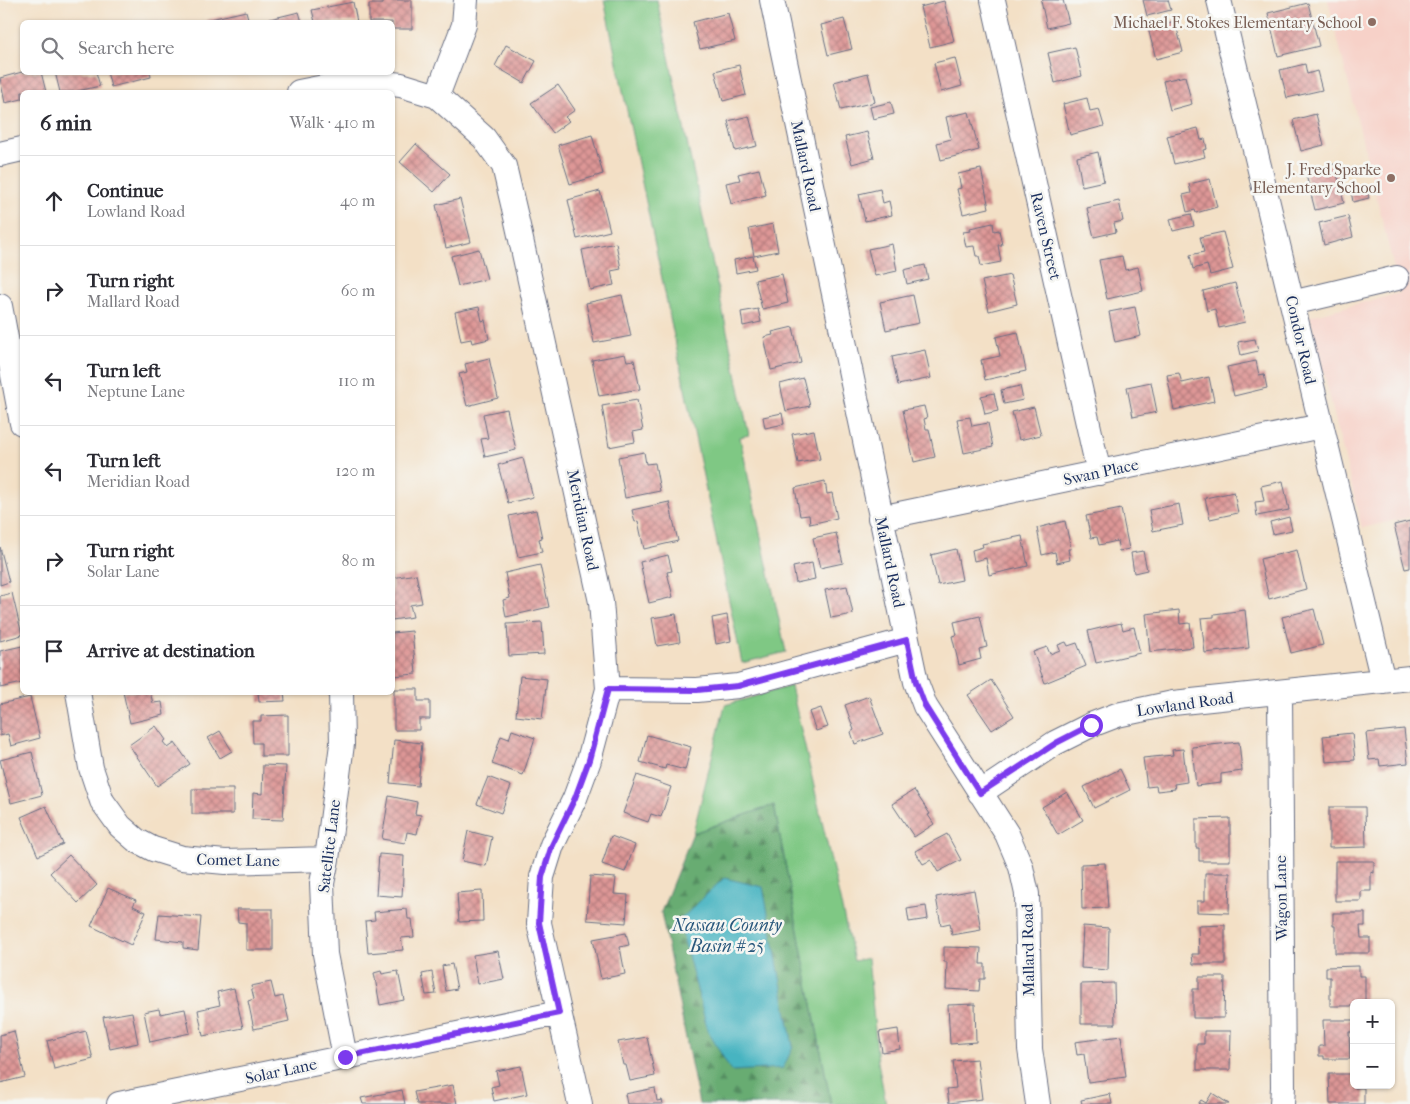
<!DOCTYPE html>
<meta charset="utf-8">
<style>
:root{--surface:#fff;--page:#f7f7f7;--text:#2b2b33;--muted:#7c7c81;--line:#e1e1e2}
body{margin:0;font-family:"IM FELL French Canon",serif;background:var(--page);color:var(--text)}
.controls{position:absolute;right:15px;bottom:15px;display:grid;overflow:hidden;border-radius:8px;box-shadow:0 1px 4px #0004}
.controls button{width:45px;height:45px;display:grid;place-items:center;padding:0;border:0;border-bottom:1px solid var(--line);background:var(--surface);color:var(--text);font:25px sans-serif}
.stop{position:absolute;width:15px;height:15px;margin:-11px;border:4px solid #7c3aed;border-radius:50%;background:#fff}
.stop.end{background:#7c3aed;border-color:#fff;box-shadow:0 1px 5px #0008}
.list{margin:0;padding:0;list-style:none}
h2{display:flex;justify-content:space-between;align-items:center;height:65px;margin:0;padding:0 20px;font-size:21px}
h2 small{font-size:16px;font-weight:400;color:var(--muted)}
.list li{display:grid;grid-template-columns:32px 1fr auto;gap:15px;align-items:center;box-sizing:border-box;height:90px;padding:0 20px;border-top:1px solid var(--line)}
.list b{display:block;font-size:19px;white-space:nowrap}
.list p{margin:0;font-size:16px;white-space:nowrap;color:var(--muted)}
.list em{font-size:16px;font-style:normal;color:var(--muted)}
.icon{flex:none;width:28px;height:28px;fill:none;stroke:currentColor;stroke-width:2;stroke-linecap:round;stroke-linejoin:round}
.map{position:relative;flex:none;width:1410px;height:1104px;overflow:hidden}
.search{position:absolute;background:var(--surface);box-shadow:0 1px 4px #0004;left:20px;top:20px;width:375px;height:55px;display:flex;align-items:center;gap:12px;box-sizing:border-box;padding:0 18px;border-radius:8px;color:var(--muted);font-size:19px}
.panel{position:absolute;background:var(--surface);box-shadow:0 1px 4px #0004;left:20px;top:90px;width:375px;height:605px;border-radius:8px}
.map>svg:first-child{display:block}
.built{fill:#f7d1c8}
.grass{fill:#7fc884;stroke:#4d7c71}
.forest{fill:url(#forest-firs);stroke:#416e68}
.water{fill:#46b4c1;stroke:#307290}
.building{fill:url(#building-cross-hatch)}
.lines{fill:none;stroke-linecap:round;stroke-linejoin:round}
.minor-casing{stroke:#676d82;stroke-width:26}
.minor{stroke:#fff;stroke-width:24}
.route{stroke:#7c3aed;stroke-width:6}
.education-dot{fill:#8d6e63;stroke:#f6f6f2;stroke-width:2}
.labels{text-anchor:middle;dominant-baseline:central;stroke-width:5;stroke-linejoin:round;paint-order:stroke}
.education-label{font-size:16px;fill:#785e54;stroke:#f6f6f2;text-anchor:end}
.street-label{font-size:16px;fill:#1b2f5e;stroke:#f6f6f2}
.water-label{font-size:18px;font-style:italic;fill:#28577c;stroke:#f6f6f2}
</style>
<div class="map">
<svg width="1410" height="1104" viewBox="0 0 1410 1104">
<defs>
<pattern id="forest-firs" width="22" height="20" patternUnits="userSpaceOnUse" patternTransform="scale(1.25)"><rect width="22" height="20" fill="#67ac72"/><path d="M5 1l3.5 6h-7zM16 11l3.5 6h-7z" fill="#548c61"/></pattern>
<pattern id="building-cross-hatch" width="8" height="8" patternUnits="userSpaceOnUse" patternTransform="scale(1.25)"><rect width="8" height="8" fill="#de9796"/><path d="M0 0l8 8M0 8l8-8" fill="none" stroke="#b37c7e"/></pattern>
</defs>
<rect width="100%" height="100%" fill="#f6f6f2"/>
<filter id="ink" filterUnits="userSpaceOnUse"><feTurbulence type="fractalNoise" baseFrequency=".02" numOctaves="2"/><feDisplacementMap in="SourceGraphic" scale="10" xChannelSelector="R" yChannelSelector="G"/><feConvolveMatrix kernelMatrix="1 2 1 2 8 2 1 2 1" color-interpolation-filters="sRGB"/></filter>
<filter id="wash" filterUnits="userSpaceOnUse"><feTurbulence type="fractalNoise" baseFrequency=".0096" numOctaves="4" result="noise"/><feDisplacementMap in="SourceGraphic" scale="20" xChannelSelector="R" yChannelSelector="G"/><feGaussianBlur stdDeviation="1.12" result="paint"/><feColorMatrix in="noise" values="0 0 0 0 0 0 0 0 0 0 0 0 0 0 0 0 0 1.4 0 .05"/><feComposite in="paint" operator="in"/></filter>
<g filter="url(#wash)">
<rect width="100%" height="100%" fill="#f3e0c6"/>
<!-- built -->
<path class="built" d="M1328 0H1410V517L1362 528 1310 316 1400 293Z"/>
<!-- grass -->
<path class="grass" d="M604 0H657L749 435 740 437 750 486 786 652 742 663Z
M791 686 854 961 868 958 878 1062 886 1104H831L774 805 693 833 725 705Z"/>
<!-- forest -->
<path class="forest" d="M774 805 831 1104H699L661 912 693 833Z"/>
<!-- water -->
<path class="water" d="M724 878 763 887 793 1047 783 1068 731 1071 708 1031 679 921Z"/>
<g id="blocks">
<!-- building -->
<path class="building" d="M383 0H412V29H392V22H369V4H383Z
M1044 0H1063L1069 23 1047 28 1041 1Z
M1143 0H1168L1171 10 1147 16Z
M944 1 954 41 930 47 920 7Z
M353 2 357 22H315L312 10Z
M1308 3 1319 46 1278 56 1268 13Z
M246 11 249 22H207L206 20Z
M299 12 302 22H271L270 19Z
M728 13 735 41 700 49 693 22Z
M844 19 852 49 828 55 821 25Z
M1175 21 1183 52 1156 59 1148 28Z
M506 45 536 61 524 83 495 66Z
M1075 47 1082 76 1055 83 1048 53Z
M955 58 962 86 941 92 934 63Z
M1305 64 1307 74 1317 71 1322 90 1287 98 1280 70Z
M739 65 746 95 723 101 715 71Z
M22 72H41L46 92H22V99L5 103 0 78Z
M55 72H96L100 86 73 92H60Z
M107 72H150L151 77 111 87Z
M868 73 875 102 841 110 834 82Z
M1185 76 1192 104 1170 110 1163 81Z
M558 85 575 110 565 117 569 121 553 133 531 103Z
M1087 98 1090 111 1099 109 1104 126 1070 135 1063 104Z
M891 102 894 114 873 119 870 107Z
M969 112 979 150 941 160 937 143 951 139 946 117Z
M1316 114 1324 145 1301 151 1293 120Z
M749 116 757 146 735 151 728 121Z
M1198 128 1201 140 1205 139 1207 149 1203 150 1205 157 1174 164 1167 136Z
M867 132 874 158 852 164 845 137Z
M592 135 603 174 570 184 558 145Z
M416 144 450 174 434 192 400 162Z
M1098 152 1104 181 1082 186 1077 157Z
M1335 164 1344 203 1315 210 1305 171Z
M759 169 766 195 731 204 726 183 740 180 738 174Z
M981 169 989 208 963 214 957 189 961 188 958 174Z
M1210 179 1217 207 1196 213 1195 210 1187 212 1183 195 1191 193 1189 184Z
M1366 187 1369 198 1353 202 1351 191Z
M880 189 883 203 889 201 892 215 865 221 859 194Z
M600 191 610 231 577 239 568 200Z
M460 199 471 242 446 248 436 205Z
M1119 201 1123 221 1114 223 1116 232 1094 237 1087 208Z
M1191 214 1194 226 1173 231 1170 219Z
M1348 216 1353 237 1324 245 1319 223Z
M993 223 994 231 999 230 1002 245H998L1001 262 981 266 979 256H976L974 246 966 247 963 232 971 231 970 228Z
M773 224 778 251 754 256 749 229Z
M1223 232 1233 269 1210 275 1207 265 1193 269 1190 255 1204 252 1200 237Z
M616 243 621 269 611 271 614 285 590 290 582 250Z
M892 244 897 271 875 276 868 249Z
M479 249 487 279 458 286 451 256Z
M753 256 756 269 736 273 734 260Z
M1122 256 1125 270 1138 267 1143 291 1107 299 1099 260Z
M925 265 928 279 907 284 904 270Z
M782 274 788 303 762 309 755 280Z
M1010 275 1017 304 989 311 982 281Z
M1235 283 1245 322 1219 328 1215 309 1207 311 1203 291Z
M622 295 631 336 594 343 586 303Z
M913 295 919 323 886 330 880 302Z
M479 307 482 321 485 320 489 339 472 343 471 339 461 341 455 312Z
M1135 307 1141 336 1115 342 1109 312Z
M758 309 761 322 743 326 741 312Z
M793 327 801 363 771 370 764 337 773 335 772 332Z
M1018 332 1026 371 985 380 981 360 1000 356 996 337Z
M1255 339 1258 351 1241 355 1238 342Z
M925 350 931 378 898 385 892 357Z
M625 354 627 361 634 360 640 389 599 396 592 360Z
M489 358 498 398 467 406 459 374 467 372 465 364Z
M1256 361 1259 375 1264 374 1267 388 1234 396 1227 367Z
M1179 373 1182 383 1209 377 1214 401 1174 410 1167 375Z
M803 378 810 406 786 411 780 384Z
M1151 382 1157 412 1133 417 1127 387Z
M1020 386 1023 400 1004 404 1001 390Z
M994 393 998 411 985 414 981 396Z
M637 400 643 430 633 432 635 442 609 447 602 406Z
M924 406 927 418 924 419 926 429H929L935 457 914 462 903 410Z
M1034 407 1041 435 1019 440 1012 412Z
M507 409 516 450 485 457 481 439 488 438 483 414Z
M782 413 784 424 765 428 763 417Z
M970 417 972 426 988 423 993 447 964 453 957 419Z
M814 430 820 459 798 463 792 434Z
M644 452 646 464 655 463 660 491 625 498 618 457Z
M523 458 533 497 508 503 498 465Z
M825 481 827 494 832 493 837 518 810 524 809 515 800 516 795 488Z
M1283 481 1289 510 1257 516 1255 502 1264 501 1261 486Z
M1234 492 1238 513 1210 519 1205 498Z
M669 502 678 541 644 549 638 521 635 522 632 510Z
M1179 504 1183 525 1153 531 1149 510Z
M1121 509 1129 549 1119 551 1117 541 1099 545 1097 537 1091 538 1086 516Z
M536 510 542 538 539 539 542 552 518 557 509 516Z
M1289 517 1292 530 1273 534 1270 522Z
M1065 521 1071 549H1068L1070 560 1057 563 1055 552 1042 555 1037 528Z
M1410 521V568L1405 569 1394 525Z
M836 533 843 563 820 568 813 538Z
M1022 536 1028 566 989 575 986 558 974 561 972 550 983 547 982 544Z
M0 547 9 582 0 585Z
M956 549 962 580 938 585 931 555Z
M1297 550 1306 589 1269 599 1260 559Z
M1143 551 1147 570 1134 573 1131 553Z
M668 555 672 571 667 572 673 597 649 603 640 562Z
M812 563 815 579 796 583 793 567Z
M540 565 549 607 506 617 503 600 510 598 505 573Z
M416 574 422 603 410 605 413 617 392 620V578Z
M847 586 853 614 831 618 825 590Z
M12 593 22 635 0 641V596Z
M1314 609 1323 645 1291 653 1282 617Z
M1179 610 1180 624 1190 623 1193 647 1150 652 1146 614Z
M1245 610 1249 648 1205 653 1201 618 1214 617V614Z
M676 614 680 642 657 646 652 618Z
M727 615 731 641 716 644 712 618Z
M980 616 987 647 979 649 981 659 959 665 952 636 957 635 954 622Z
M542 622 544 654 509 656 507 624Z
M1121 623 1123 630 1134 627 1140 653 1096 663 1088 631Z
M412 631 416 674 393 676 392 633Z
M1066 642 1068 646 1077 643 1086 666 1045 683 1033 652 1047 647 1050 654 1060 650 1058 645Z
M22 646V683L0 688V651Z
M520 676 547 679 542 719 516 716Z
M991 680 1014 716 992 730 968 695Z
M394 689H418V701H430V719H419V730H394Z
M123 692H150L153 703 162 702 164 715 130 723Z
M258 692H284L285 701 259 702Z
M869 696 883 734 855 744 851 732 854 730 845 705Z
M30 697 40 738 11 746 8 734 0 736V704Z
M821 708 828 727 816 731 809 712Z
M288 715V756H261V743H253L252 721H261V716Z
M156 726 166 740 163 742 168 748 175 743 190 764 157 786 129 745Z
M1404 729 1408 763 1380 766 1379 759 1369 760 1366 733Z
M512 730 535 738 523 775 492 764 501 736 509 739Z
M220 731 232 751 220 758 208 738Z
M1352 733 1355 760 1326 762 1323 736Z
M647 735 691 747 685 770 666 765 665 769 640 762Z
M394 740 422 743 418 786 390 783Z
M1239 742 1242 771 1221 774V783L1196 786 1192 747Z
M1183 749 1187 782 1174 784 1175 789 1157 791 1156 786 1147 787 1143 758 1173 755 1172 750Z
M32 752 42 795 11 803 0 760Z
M263 765 286 766 283 820 252 819 253 793 262 794Z
M1120 769 1130 790 1094 808 1084 787Z
M637 775 671 787 661 817 651 814 648 822 623 813Z
M488 777 511 786 501 813 477 804Z
M192 789H233V814H192Z
M914 790 930 814 928 815 934 824 914 837 892 804Z
M1067 792 1083 820 1058 835 1042 807Z
M389 796 417 802 415 814 421 815 417 834 407 832 405 843 382 839Z
M46 806 63 844 38 856 21 817Z
M1329 807H1365L1366 847 1329 848Z
M1230 818V861H1199V848H1196V819Z
M468 831 492 837 486 866 462 861Z
M947 834 961 860 938 872 931 860 923 864 915 851Z
M611 836 635 845 625 872 602 864Z
M379 854 404 856 402 897 376 895Z
M69 855 97 885 78 903 50 873Z
M1335 861H1374V873L1371 872V891H1361V901H1335Z
M1105 863 1108 908 1082 909 1081 864Z
M1205 873H1230L1229 913 1197 912V901H1205Z
M590 876 616 878 614 894 628 895 626 923 587 920Z
M108 888 136 900 133 906 146 912 131 945 91 926Z
M974 890 981 930 952 935 950 923 941 925 936 897Z
M482 891 483 921 459 922 457 893Z
M926 906 928 919 909 922 907 909Z
M237 909H273V950H246V923L238 922Z
M407 909 408 919H412L414 937 401 938 403 950 368 953 365 921 375 920 374 912Z
M1333 913H1365V926H1360L1361 938H1370V953H1335V926H1333Z
M159 914 201 917 198 950 183 948V942L156 939Z
M1225 925V964H1193L1192 954H1199L1198 926Z
M1083 926 1109 928 1108 970 1081 968Z
M626 933 629 945 620 947 625 974 601 979 593 939Z
M944 947 981 948 980 964H985V979H980L979 991 946 989 947 962H944Z
M498 951 504 979 478 984 473 955Z
M452 964 457 989 446 991 442 966Z
M1359 966V976H1365V1003H1354V1006H1330V977H1326V967Z
M381 971 382 974 398 971 404 1000 380 1005 374 973Z
M432 972 436 994 426 995 422 974Z
M1199 977H1225L1224 1018H1193V989H1199Z
M271 982 275 998 283 996 289 1021 254 1029 248 1001 254 999 251 986Z
M1114 983 1115 1024H1081V984Z
M234 988 243 1028 203 1036 198 1010 220 1005 217 992Z
M975 1004 976 1042 950 1044 948 1005Z
M159 1009 160 1014 185 1009 190 1033 150 1042 144 1012Z
M132 1012 138 1043 110 1049 103 1017Z
M1323 1020H1354V1032H1349L1350 1059H1324V1056H1319V1046H1324Z
M898 1029 900 1049 882 1052 879 1032Z
M14 1031 25 1077 0 1083V1035Z
M86 1031 93 1059 54 1069 47 1041Z
M1204 1031H1231L1230 1070H1197V1044H1204Z
M1121 1036 1126 1077 1088 1082 1084 1054 1077 1055 1075 1042Z
M647 1037 655 1076 630 1081 626 1065H623L618 1042Z
M977 1059 982 1099 949 1103 947 1089 956 1088 953 1061Z
M521 1066 527 1094 494 1101 491 1087 499 1085 496 1071Z
M1329 1074H1354L1355 1088H1364V1104H1330Z
M453 1085 457 1104H417L414 1092Z
M655 1088 657 1101 662 1100 663 1104H627L625 1094Z
M402 1090 405 1104H363L361 1098Z
M1212 1093 1229 1104H1198L1201 1100 1206 1103Z
M1110 1094 1112 1104H1082L1081 1100Z"/>
</g>
</g>
<g filter="url(#ink)">
<use href="#blocks" fill-opacity="0" stroke="#676d82" stroke-width="1"/>
<g class="lines">
<defs>
<path id="minor" d="M772 0 916 682 925 706 1007 834 1021 867 1027 894 1030 1049 1038 1104
M993 0 1099 473
M1219 0 1383 681
M299 92 359 80 401 85 437 96 484 138 504 166 516 217 601 602 608 689 589 760 575 798 552 845 542 877 539 923 580 1104
M437 96 464 25 466 0
M0 154 22 149
M1292 303 1397 278
M0 306 22 423
M880 518 1321 426
M608 689 697 690 738 686 907 640
M78 692 91 768 102 801 120 826 136 840 153 849 182 858 225 862 327 859
M341 692 342 744 327 859 322 883 325 954 345 1057
M1280 693 1283 1087 1282 1104
M980 793 1055 743 1091 725 1117 715 1173 703 1410 678
M119 1104 559 1013"/>
</defs>
<!-- minor casing -->
<use href="#minor" class="minor-casing"/>
<!-- minor -->
<use href="#minor" class="minor"/>
</g>
</g>
<g class="lines" filter="url(#ink)">
<!-- route -->
<path class="route" d="M345 1057 559 1013 539 923 542 877 552 845 575 798 589 760 608 689 697 690 738 686 907 640 916 682 925 706 980 793 1056 743 1091 725"/>
</g>
<!-- markers -->
<g class="education-dot">
<circle cx="1372" cy="22" r="5"/>
<circle cx="1391" cy="178" r="5"/>
</g>
<g class="labels">
<!-- education labels -->
<g class="education-label">
<text x="1362" y="22">Michael F. Stokes Elementary School</text>
<text x="1381" y="169">J. Fred Sparke<tspan x="1381" dy="18">Elementary School</tspan></text>
</g>
<!-- street labels -->
<g class="street-label">
<text transform="translate(806 166) rotate(78)">Mallard Road</text>
<text transform="translate(1046 236) rotate(77)">Raven Street</text>
<text transform="translate(1301 340) rotate(77)">Condor Road</text>
<text transform="translate(1101 472) rotate(-12)">Swan Place</text>
<text transform="translate(583 520) rotate(78)">Meridian Road</text>
<text transform="translate(890 562) rotate(78)">Mallard Road</text>
<text transform="translate(1185 704) rotate(-8)">Lowland Road</text>
<text transform="translate(329 846) rotate(-83)">Satellite Lane</text>
<text transform="translate(238 860) rotate(1)">Comet Lane</text>
<text transform="translate(1281 898) rotate(-91)">Wagon Lane</text>
<text transform="translate(1028 950) rotate(-91)">Mallard Road</text>
<text transform="translate(281 1071) rotate(-12)">Solar Lane</text>
</g>
<!-- water labels -->
<g class="water-label">
<text x="727" y="925">Nassau County<tspan x="727" dy="21">Basin #25</tspan></text>
</g>
</g>
</svg>
<div class="controls">
<button>+</button>
<button>−</button>
</div>
<div class="stop" style="left:1091px;top:725px"></div>
<div class="stop end" style="left:345px;top:1057px"></div>
<div class="search"><svg class="icon" aria-label="search" viewBox="0 0 24 24"><circle cx="10" cy="10" r="6"/><path d="M15 15l6 6"/></svg>Search here</div>
<section class="panel">
<h2>6 min<small>Walk · 410 m</small></h2>
<ul class="list">
<li><svg class="icon" aria-label="ahead" viewBox="0 0 24 24"><path d="M12 20V5M6 11l6-6 6 6"/></svg><div><b>Continue</b><p>Lowland Road</p></div><em>40 m</em></li>
<li><svg class="icon" aria-label="right" viewBox="0 0 24 24"><path d="M7 20v-9h11M14 6l5 5-5 5"/></svg><div><b>Turn right</b><p>Mallard Road</p></div><em>60 m</em></li>
<li><svg class="icon" aria-label="left" viewBox="0 0 24 24"><path d="M17 20v-9H6M10 6l-5 5 5 5"/></svg><div><b>Turn left</b><p>Neptune Lane</p></div><em>110 m</em></li>
<li><svg class="icon" aria-label="left" viewBox="0 0 24 24"><path d="M17 20v-9H6M10 6l-5 5 5 5"/></svg><div><b>Turn left</b><p>Meridian Road</p></div><em>120 m</em></li>
<li><svg class="icon" aria-label="right" viewBox="0 0 24 24"><path d="M7 20v-9h11M14 6l5 5-5 5"/></svg><div><b>Turn right</b><p>Solar Lane</p></div><em>80 m</em></li>
<li><svg class="icon" aria-label="arrive" viewBox="0 0 24 24"><path d="M6 21V4h12l-3 4 3 4H6"/></svg><div><b>Arrive at destination</b></div></li>
</ul>
</section>
</div>
